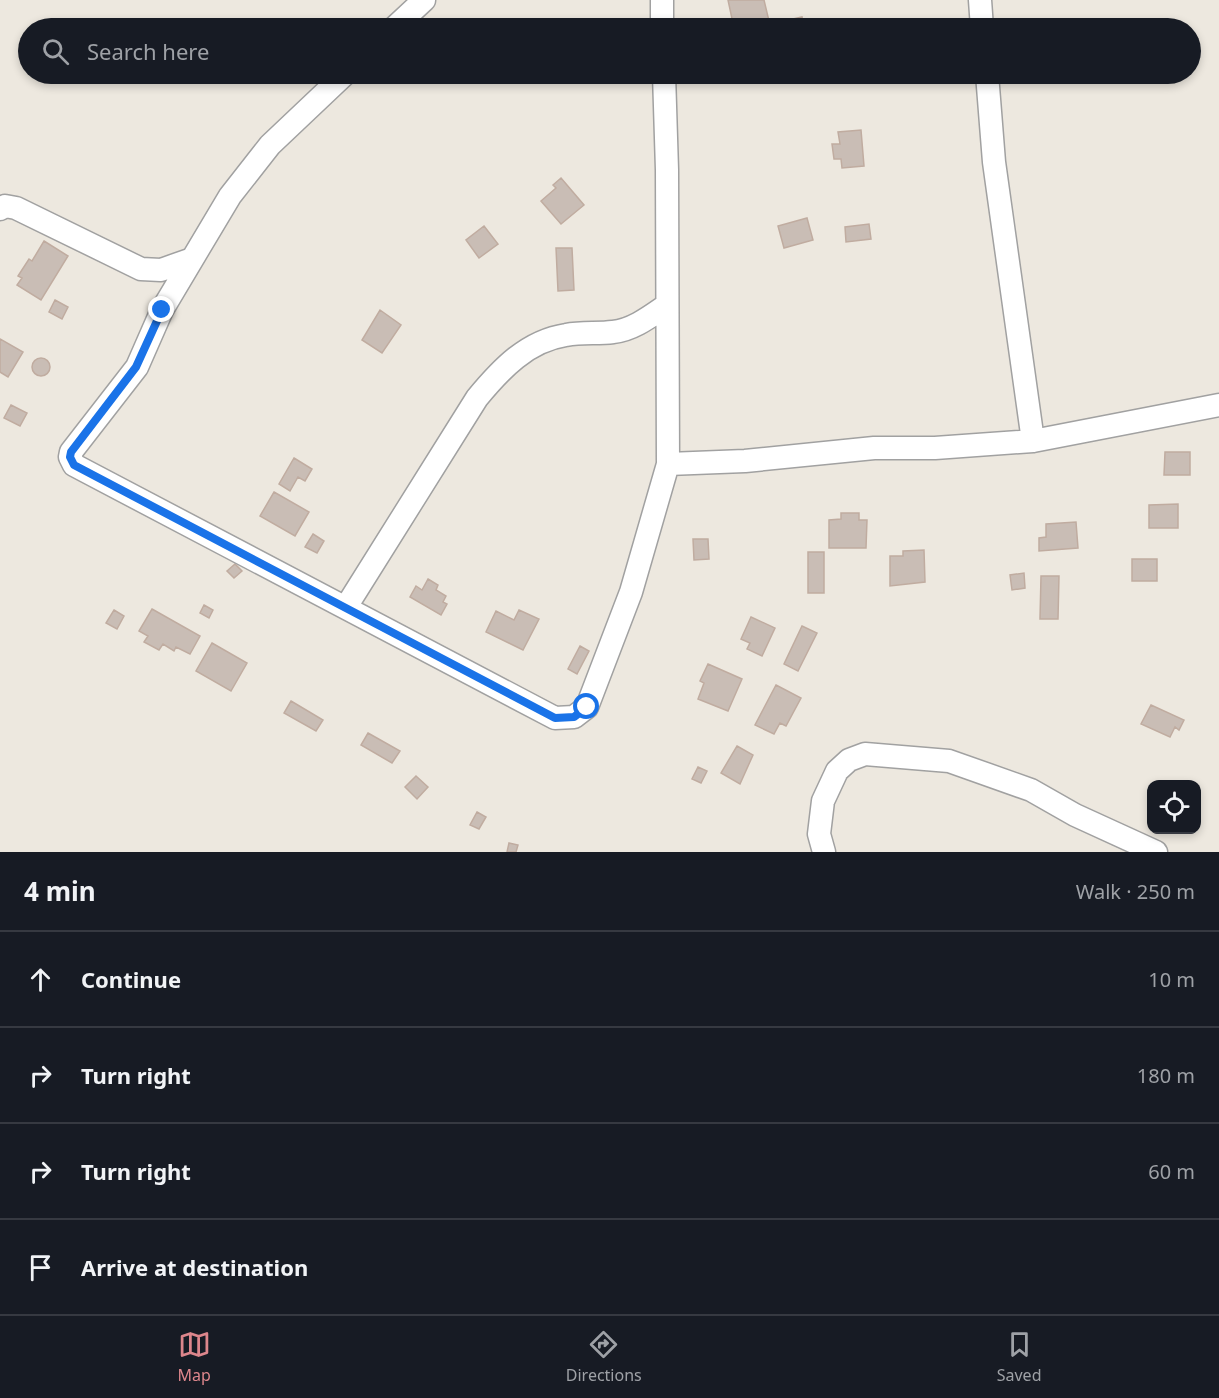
<!DOCTYPE html>
<meta charset="utf-8">
<style>
:root{--surface:#171b24;--page:#20242c;--text:#f1f3f6;--muted:#9ea1a6;--line:#363941;--accent:#dd868c}
body{margin:0;font-family:"Noto Sans",sans-serif;background:var(--page);color:var(--text)}
.controls{position:absolute;right:18px;bottom:18px;display:grid;overflow:hidden;border-radius:12px;box-shadow:0 3px 9px #0003}
.controls button{width:54px;height:54px;display:grid;place-items:center;padding:0;border:0;border-bottom:2px solid var(--line);background:var(--surface);color:var(--text);font:30px sans-serif}
.stop{position:absolute;width:18px;height:18px;margin:-14px;border:4px solid #1a73e8;border-radius:50%;background:#fff}
.stop.end{background:#1a73e8;border-color:#fff;box-shadow:0 2px 6px #0008}
.list{margin:0;padding:0;list-style:none}
h2{display:flex;justify-content:space-between;align-items:center;height:78px;margin:0;padding:0 24px;font-size:26px}
h2 small{font-size:20px;font-weight:400;color:var(--muted)}
.list li{display:grid;grid-template-columns:39px 1fr auto;gap:18px;align-items:center;box-sizing:border-box;height:96px;padding:0 24px;border-top:2px solid var(--line)}
.list b{display:block;font-size:22px;white-space:nowrap}
.list em{font-size:20px;font-style:normal;color:var(--muted)}
.icon{flex:none;width:33px;height:33px;fill:none;stroke:currentColor;stroke-width:2;stroke-linecap:round;stroke-linejoin:round}
.map{position:relative;flex:none;width:1219px;height:852px;overflow:hidden}
.search{position:absolute;background:var(--surface);box-shadow:0 3px 9px #0003;left:18px;right:18px;top:18px;height:66px;display:flex;align-items:center;gap:15px;box-sizing:border-box;padding:0 21px;border-radius:33px;color:var(--muted);font-size:22px}
.sheet{height:462px;background:var(--surface)}
nav{display:flex;justify-content:space-around;align-items:center;box-sizing:border-box;height:84px;border-top:2px solid var(--line);background:var(--surface);font-size:16px;color:var(--muted)}
nav a{display:grid;justify-items:center;gap:3px}
nav .on{color:var(--accent)}
.map>svg:first-child{display:block}
.building{fill:#c9bdb5;stroke:#c0aca0;stroke-width:1.5}
.lines{fill:none;stroke-linecap:round;stroke-linejoin:round}
.street-casing{stroke:#a1a1a1;stroke-width:25}
.street{stroke:#fff;stroke-width:22}
.route{stroke:#1a73e8;stroke-width:8}
</style>
<div class="map">
<svg width="1219" height="852" viewBox="0 0 1219 852">
<rect width="100%" height="100%" fill="#ede8df"/>
<!-- building -->
<path class="building" d="M728 0H764L769 21 734 28Z
M802 17 804 27 785 28 784 21Z
M861 130 864 166 842 168 841 159H834L832 144H840L838 132Z
M561 178 584 205 561 224 541 201 556 188 553 185Z
M807 218 813 240 784 248 778 226Z
M869 224 871 239 846 242 845 227Z
M484 226 498 244 479 258 466 240Z
M44 241 68 256 41 300 17 285 22 278 18 276 29 259 32 261Z
M556 248H572L574 290 558 291Z
M55 300 68 307 62 319 49 312Z
M380 310 401 325 382 353 362 340Z
M0 339 23 352 8 377 0 372Z
M32 367a9 9 0 1 1 18 0a9 9 0 1 1-18 0Z
M11 405 27 413 20 426 4 418Z
M1165 452H1190V475H1164Z
M294 458 312 469 305 481 298 477 290 491 279 484Z
M274 492 309 512 295 536 260 516Z
M1178 504V528H1149V505Z
M841 513H859V520H867L866 548H829V520L841 519Z
M1076 522 1078 548 1039 551V538L1046 537V524Z
M313 534 324 541 317 553 305 547Z
M693 539H708L709 559 694 560Z
M924 550 925 582 890 586V556H903V551Z
M808 552H824V593H808Z
M1132 559H1157V581H1132Z
M235 564 242 571 234 578 227 571Z
M1024 573 1025 588 1012 590 1010 575Z
M1041 576H1059L1058 619H1040Z
M428 579 438 585 436 590 446 596 443 602 447 604 441 615 410 597 416 586 422 590Z
M204 605 213 610 209 618 200 613Z
M152 609 200 636 190 654 176 647 174 651 163 644 159 650 144 642 148 636 139 631Z
M114 610 124 616 117 629 106 623Z
M519 610 539 619 523 650 486 632 496 611 514 620Z
M751 617 775 628 762 656 747 649 750 643 741 639Z
M802 626 817 633 798 671 784 664Z
M212 643 247 663 231 691 196 671Z
M580 646 589 651 577 674 568 669Z
M708 664 742 679 728 711 698 699 704 683 700 681Z
M776 685 801 698 786 726 780 723 774 734 755 725Z
M291 701 323 720 316 731 284 713Z
M1151 705 1184 720 1179 730 1175 727 1170 737 1141 724Z
M368 733 400 751 392 763 361 745Z
M737 746 753 755 740 784 721 773Z
M698 767 707 771 701 783 692 779Z
M416 776 428 787 417 799 405 787Z
M477 812 486 817 479 829 470 825Z
M509 843 518 845 516 852H507Z"/>
<g class="lines">
<defs>
<path id="street" d="M662 0V28
M980 0 982 28
M394 28 424 0
M345 74 270 145 230 196 162 310 137 367 71 452 70 457 74 465 555 718 574 717 587 707 631 592 668 464 667 170 664 74
M987 74 994 162 1033 441
M0 209 5 206 16 208 141 269 161 270 192 259
M668 464 745 461 874 448H935L1033 441 1219 405
M346 607 477 398C501 369 527 341 566 335 582 332 598 334 613 332 633 330 651 316 667 305
M824 852 819 834 823 801 837 771 849 760 865 754 949 761 1031 790 1075 815 1156 852"/>
</defs>
<!-- street casing -->
<use href="#street" class="street-casing"/>
<!-- street -->
<use href="#street" class="street"/>
</g>
<g class="lines">
<!-- route -->
<path class="route" d="M162 310 136 367 71 452 70 457 74 465 555 718 574 717 587 707"/>
</g>
</svg>
<div class="controls">
<button><svg class="icon" aria-label="locate" viewBox="0 0 24 24"><circle cx="12" cy="12" r="6"/><path d="M12 2v4M12 18v4M2 12h4M18 12h4"/></svg></button>
</div>
<div class="stop" style="left:587px;top:707px"></div>
<div class="stop end" style="left:162px;top:310px"></div>
<div class="search"><svg class="icon" aria-label="search" viewBox="0 0 24 24"><circle cx="10" cy="10" r="6"/><path d="M15 15l6 6"/></svg>Search here</div>
</div>
<section class="sheet">
<h2>4 min<small>Walk · 250 m</small></h2>
<ul class="list">
<li><svg class="icon" aria-label="ahead" viewBox="0 0 24 24"><path d="M12 20V5M6 11l6-6 6 6"/></svg><div><b>Continue</b></div><em>10 m</em></li>
<li><svg class="icon" aria-label="right" viewBox="0 0 24 24"><path d="M7 20v-9h11M14 6l5 5-5 5"/></svg><div><b>Turn right</b></div><em>180 m</em></li>
<li><svg class="icon" aria-label="right" viewBox="0 0 24 24"><path d="M7 20v-9h11M14 6l5 5-5 5"/></svg><div><b>Turn right</b></div><em>60 m</em></li>
<li><svg class="icon" aria-label="arrive" viewBox="0 0 24 24"><path d="M6 21V4h12l-3 4 3 4H6"/></svg><div><b>Arrive at destination</b></div></li>
</ul>
</section>
<nav>
<a class="on"><svg class="icon" aria-label="map" viewBox="0 0 24 24"><path d="M3 6l6-2 6 2 6-2v14l-6 2-6-2-6 2zM9 4v14M15 6v14"/></svg>Map</a>
<a><svg class="icon" aria-label="directions" viewBox="0 0 24 24"><path d="M12 3l9 9-9 9-9-9zM9 14v-3h6M13 9l2 2-2 2"/></svg>Directions</a>
<a><svg class="icon" aria-label="saved" viewBox="0 0 24 24"><path d="M7 4h10v16l-5-4-5 4z"/></svg>Saved</a>
</nav>
